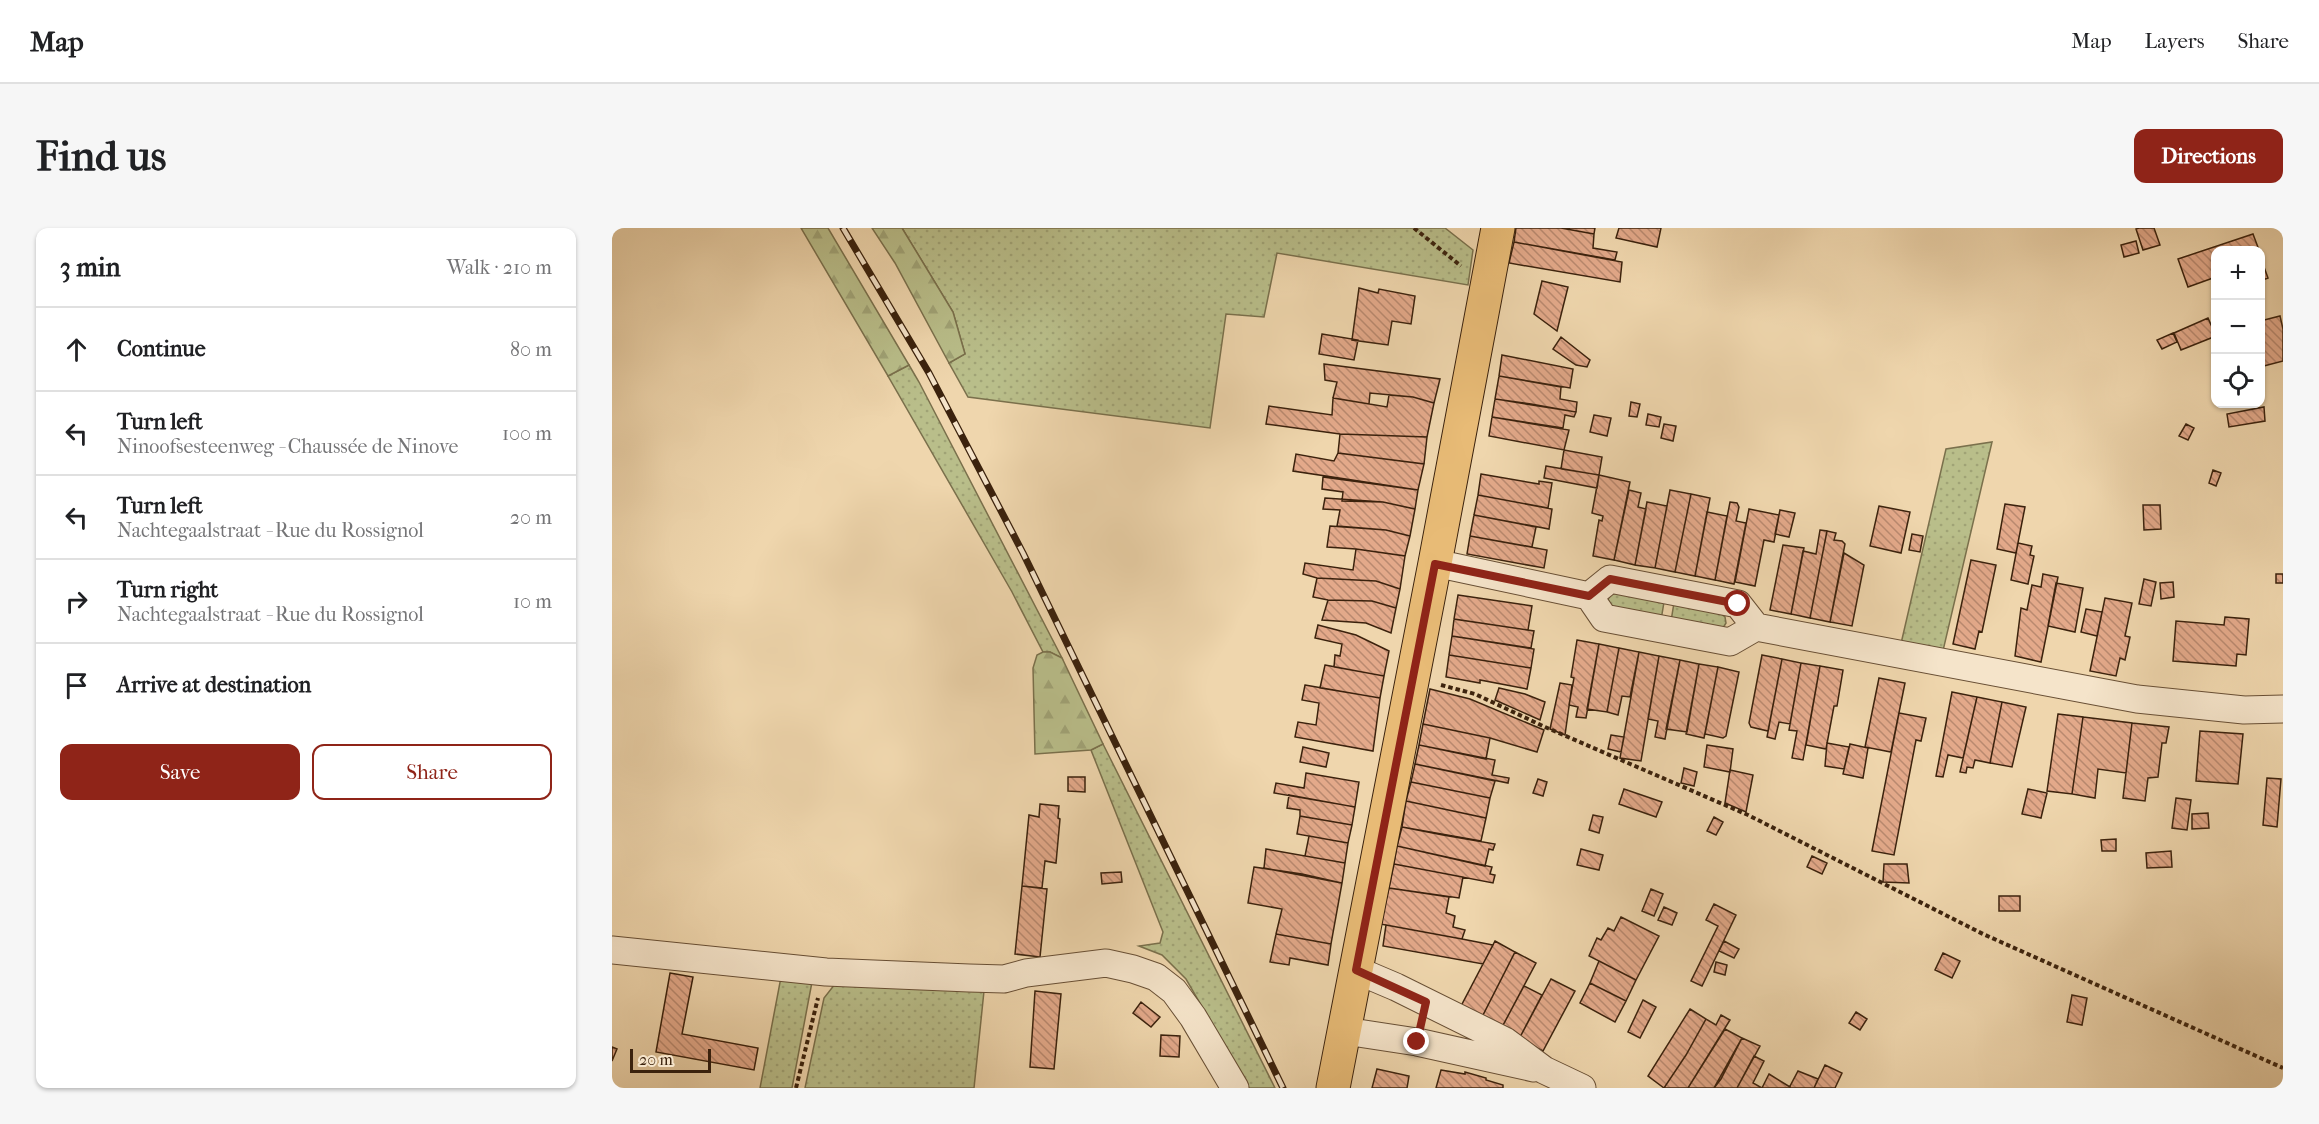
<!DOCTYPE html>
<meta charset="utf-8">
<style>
:root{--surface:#fff;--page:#f6f6f6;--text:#202124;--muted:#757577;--line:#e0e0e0;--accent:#8f2418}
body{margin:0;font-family:"IM FELL French Canon",serif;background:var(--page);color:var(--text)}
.controls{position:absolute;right:18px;top:18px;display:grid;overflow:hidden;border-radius:12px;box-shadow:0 2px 4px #0004}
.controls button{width:54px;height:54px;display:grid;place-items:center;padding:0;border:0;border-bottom:2px solid var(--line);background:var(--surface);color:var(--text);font:30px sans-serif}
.scale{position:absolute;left:18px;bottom:15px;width:81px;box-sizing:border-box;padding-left:6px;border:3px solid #3b220d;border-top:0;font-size:16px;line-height:21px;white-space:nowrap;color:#3b220d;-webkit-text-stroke:4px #f5e4ca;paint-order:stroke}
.stop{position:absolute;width:18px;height:18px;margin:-14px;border:4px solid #8f2418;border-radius:50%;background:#fff}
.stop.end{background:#8f2418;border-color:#fff;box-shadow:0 2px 6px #0008}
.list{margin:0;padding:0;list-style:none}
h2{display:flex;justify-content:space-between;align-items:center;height:78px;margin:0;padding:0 24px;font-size:26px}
h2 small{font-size:20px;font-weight:400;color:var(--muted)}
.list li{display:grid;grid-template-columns:39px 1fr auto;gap:18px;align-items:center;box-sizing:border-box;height:84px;padding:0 24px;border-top:2px solid var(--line)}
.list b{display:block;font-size:22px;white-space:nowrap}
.list p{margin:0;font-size:20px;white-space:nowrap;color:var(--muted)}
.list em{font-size:20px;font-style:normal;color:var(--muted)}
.actions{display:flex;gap:12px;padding:18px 24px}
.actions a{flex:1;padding:14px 0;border:2px solid var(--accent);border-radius:12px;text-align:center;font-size:21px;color:var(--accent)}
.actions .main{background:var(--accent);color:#fff}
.icon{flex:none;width:33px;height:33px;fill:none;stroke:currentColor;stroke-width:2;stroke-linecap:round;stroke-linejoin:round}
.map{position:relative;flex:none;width:1671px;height:860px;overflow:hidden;border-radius:12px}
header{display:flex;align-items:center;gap:36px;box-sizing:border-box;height:84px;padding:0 30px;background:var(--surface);border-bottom:2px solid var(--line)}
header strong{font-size:28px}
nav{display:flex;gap:33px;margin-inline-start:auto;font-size:21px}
.intro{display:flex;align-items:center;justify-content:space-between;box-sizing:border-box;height:144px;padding:0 36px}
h1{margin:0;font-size:42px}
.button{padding:15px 27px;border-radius:12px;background:var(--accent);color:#fff;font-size:21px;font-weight:700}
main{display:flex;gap:36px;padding:0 36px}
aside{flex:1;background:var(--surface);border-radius:12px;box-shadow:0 2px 4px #0004}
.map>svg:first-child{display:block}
.grass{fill:url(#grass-dots);stroke:#7a704c;stroke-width:1.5}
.forest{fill:url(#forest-firs);stroke:#7a704c;stroke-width:1.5}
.building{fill:url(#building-back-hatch);stroke:#3b220d;stroke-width:1.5}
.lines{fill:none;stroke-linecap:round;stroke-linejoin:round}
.minor-casing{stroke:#684f35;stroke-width:29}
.primary-casing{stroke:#3b220d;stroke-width:35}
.path{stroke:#3b220d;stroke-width:4;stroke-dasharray:4.5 3;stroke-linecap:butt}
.minor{stroke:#f5e4ca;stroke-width:27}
.primary{stroke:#e8bb76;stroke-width:33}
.rail-casing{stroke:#3b220d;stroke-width:7}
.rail{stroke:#f5e4ca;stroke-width:4.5;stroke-dasharray:14;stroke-linecap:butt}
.route{stroke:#8f2418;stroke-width:8}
</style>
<header>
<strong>Map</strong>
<nav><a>Map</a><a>Layers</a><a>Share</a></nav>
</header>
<div class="intro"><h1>Find us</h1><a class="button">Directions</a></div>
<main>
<aside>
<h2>3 min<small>Walk · 210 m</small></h2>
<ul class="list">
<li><svg class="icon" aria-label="ahead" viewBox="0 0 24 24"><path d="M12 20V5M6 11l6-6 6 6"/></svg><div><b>Continue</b></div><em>80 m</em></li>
<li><svg class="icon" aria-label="left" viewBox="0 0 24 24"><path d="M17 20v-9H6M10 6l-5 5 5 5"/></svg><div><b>Turn left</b><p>Ninoofsesteenweg - Chaussée de Ninove</p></div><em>100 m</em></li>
<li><svg class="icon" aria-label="left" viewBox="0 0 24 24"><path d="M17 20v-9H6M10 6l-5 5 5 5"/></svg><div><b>Turn left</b><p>Nachtegaalstraat - Rue du Rossignol</p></div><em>20 m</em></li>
<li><svg class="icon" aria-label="right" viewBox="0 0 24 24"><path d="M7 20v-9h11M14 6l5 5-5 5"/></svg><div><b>Turn right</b><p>Nachtegaalstraat - Rue du Rossignol</p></div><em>10 m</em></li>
<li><svg class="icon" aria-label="arrive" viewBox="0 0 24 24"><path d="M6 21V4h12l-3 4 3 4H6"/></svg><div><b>Arrive at destination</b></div></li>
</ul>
<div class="actions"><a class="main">Save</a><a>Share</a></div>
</aside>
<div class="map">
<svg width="1671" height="860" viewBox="0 0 1671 860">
<defs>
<pattern id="grass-dots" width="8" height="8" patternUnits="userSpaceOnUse" patternTransform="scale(1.5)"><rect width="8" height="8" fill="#b9be8a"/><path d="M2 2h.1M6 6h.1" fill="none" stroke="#a0a376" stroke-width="1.8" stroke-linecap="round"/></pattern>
<pattern id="forest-firs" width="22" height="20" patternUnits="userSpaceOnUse" patternTransform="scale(1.5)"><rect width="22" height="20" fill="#b9be8a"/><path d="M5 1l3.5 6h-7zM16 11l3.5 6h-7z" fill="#a0a376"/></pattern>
<pattern id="building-back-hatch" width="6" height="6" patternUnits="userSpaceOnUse" patternTransform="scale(1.5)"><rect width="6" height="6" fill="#e3a98a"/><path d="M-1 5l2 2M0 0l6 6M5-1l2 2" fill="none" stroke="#b9896f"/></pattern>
</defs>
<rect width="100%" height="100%" fill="#efd6ad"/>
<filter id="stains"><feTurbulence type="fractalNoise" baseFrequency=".00333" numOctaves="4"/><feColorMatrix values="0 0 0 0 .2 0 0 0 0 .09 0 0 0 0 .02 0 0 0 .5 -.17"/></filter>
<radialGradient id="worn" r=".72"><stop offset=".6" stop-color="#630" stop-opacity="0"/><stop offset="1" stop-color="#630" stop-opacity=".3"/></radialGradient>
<!-- grass -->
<path class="grass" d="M290 0H833L861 22 856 57 665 25 652 89 614 86 598 200 356 169 337 135 353 126 341 84Z
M297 137 307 154 450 430 438 424H431L400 364 276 148Z
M1380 214 1330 427 1288 420 1334 221Z
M1006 364 1052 374 1049 392 998 378 996 371 1000 366Z
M1062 375 1108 385 1113 389 1114 395 1111 400 1059 393Z
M491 516 663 860H637L574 751 550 727 527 718 548 715 551 704 479 522Z
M169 749 200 754 180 860H148Z
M223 756 372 763 362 860H193L212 770Z"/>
<!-- forest -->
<path class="forest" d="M189 0H216L297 137 276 148Z
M260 0H290L341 84 353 126 337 135 283 35Z
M431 424H438L450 430 491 516 479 522 423 526 421 440 425 427Z"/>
<!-- building -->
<path class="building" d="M904 0H949L982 6 981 20 1005 24 1003 32 902 14Z
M949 0H983L982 6Z
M1007 0H1049L1045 19 1004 10Z
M1527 0H1542L1548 17 1531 22 1524 1Z
M1641 6 1647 22H1604V58L1601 50 1576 59 1566 31Z
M1524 13 1527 25 1512 29 1509 17Z
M902 14 1010 34 1008 54 897 35Z
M1648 28 1656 50 1648 53Z
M930 53 956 59 945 103 922 86Z
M747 60 766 65 767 61 803 68 799 96 780 93 776 117 740 112Z
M1668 88 1671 101V133L1648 139V93Z
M1596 90 1604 108 1569 122 1562 105Z
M1561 105 1565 114 1550 121 1545 112Z
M710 106 746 112 742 132 707 126Z
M949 109 978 132 975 139 964 137 941 121Z
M890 127 961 141 958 160 887 148Z
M712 136 828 151 822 175 801 169 758 165 757 176 721 170 725 154 713 152Z
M887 148 949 159 948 171 965 174 964 184 883 171Z
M777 167 801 169 822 175 815 209 728 206 654 196 657 178 720 187 721 170 775 179Z
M883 171 919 176 964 184 962 189 953 187 951 200 880 189Z
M1019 174 1028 176 1025 189 1017 188Z
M1652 179 1653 193 1617 199 1615 186Z
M1036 186 1049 189 1047 199 1034 197Z
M982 187 999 190 995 208 978 204Z
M880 189 957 202 952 222 877 208Z
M1052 196 1064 198 1061 213 1049 210Z
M1574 196 1582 200 1576 212 1567 208Z
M728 206 815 209 812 236 726 225Z
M952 222 990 229 987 247 949 241Z
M726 225 812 236 806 262 681 243 684 226 722 233Z
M934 238 987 247 985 260 932 250Z
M1601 242 1609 245 1604 258 1597 255Z
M869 246 927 256V253L940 255 936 280 866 267Z
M987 247 1018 254 1002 332 981 328 987 292 990 293 991 288 980 285Z
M711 249 806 262 803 281 771 274 730 273 731 264 710 261Z
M1017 262 1029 265 1026 279 1034 281 1023 337 1002 332Z
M1058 262 1079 266 1063 344 1043 340Z
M1079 266 1098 270 1083 348 1063 344Z
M866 267 940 281 937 301 862 287Z
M713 270 771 274 803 281 798 308 774 302 725 298 728 282 711 281Z
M1035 274 1055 278 1043 340 1023 337Z
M1118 274 1125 275 1127 279 1124 293 1134 295 1122 356 1103 352Z
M1393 276 1413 279 1404 325 1385 321Z
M1531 277H1548L1549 301 1532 302Z
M1267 278 1298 284 1289 325 1258 318Z
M1137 281 1167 287 1162 314 1152 312 1143 358 1123 354Z
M1168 282 1183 285 1177 309 1163 306Z
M1095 284 1115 288 1103 352 1083 348Z
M862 287 924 299 920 319 858 308Z
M718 298 774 302 798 308 793 328 744 321 715 319Z
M1208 302 1215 303 1198 390 1179 386 1191 323 1204 326Z
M1215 303 1224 305 1222 312 1230 313 1233 316 1218 394 1198 390Z
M1300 306 1311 308 1308 324 1297 322Z
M858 308 935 322 932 340 855 326Z
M1406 315 1420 318 1418 327 1422 328 1416 356 1399 352Z
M1171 317 1192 320 1179 386 1158 382Z
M744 321 793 328 788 361 764 353 705 350 691 346 693 335 741 342Z
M1232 325 1252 337 1240 398 1218 394Z
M1359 332 1384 337 1370 404 1367 403 1363 421 1341 416Z
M1431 346 1446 349 1429 434 1403 428 1409 380 1415 382 1420 357 1429 359Z
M1664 346H1671V355H1664Z
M705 350 764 353 788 361 784 380 760 373 716 372 701 369Z
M1532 351 1544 354 1539 378 1527 376Z
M1561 354 1562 369 1549 371 1548 355Z
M1444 355 1471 360 1463 404 1436 398Z
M846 367 920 378 916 402 842 391Z
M1493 370 1520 375 1513 408 1518 409 1513 432 1508 430 1504 448 1478 443Z
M716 372 760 373 784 380 779 405 754 395 710 392Z
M1474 381 1490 384 1485 408 1469 404Z
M1613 389 1637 391 1634 427 1625 426 1624 438 1561 433 1564 393 1612 397Z
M842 391 922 403 919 420 840 408Z
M706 397 744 407 777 423 772 448 722 439 723 427 728 428 730 416 703 410Z
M840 408 922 421 919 440 837 427Z
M965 412 987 416 974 490 964 489 966 479 957 477 962 450 959 449Z
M987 416 1007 420 995 484 975 481Z
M1007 420 1027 424 1018 469 1010 468 1006 487 995 484Z
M1027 424 1047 428 1029 533 1008 530Z
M837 427 919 440 915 461 868 452V455L834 449Z
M1150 427 1170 431 1156 503 1139 499 1137 495Z
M1047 428 1068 432 1053 511 1043 509 1046 493 1036 491Z
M1170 431 1189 435 1178 496 1167 494 1163 511 1155 509Z
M1068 432 1087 436 1075 504 1054 501Z
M1189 435 1208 438 1191 532 1180 530 1185 503 1177 502Z
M1087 436 1106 439 1092 510 1074 506Z
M713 437 772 448 768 470 708 460Z
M1208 438 1231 442 1225 478H1222L1214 521 1194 517Z
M1106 439 1127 444 1114 508 1111 510 1093 506Z
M1267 450 1293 455 1279 524 1253 519Z
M948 455 960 457 953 507 938 501Z
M693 457 768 470 761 523 683 509 686 494 704 497 707 475 690 472Z
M887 460 913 466 933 474 928 492 883 472Z
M818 461 858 471 932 502 925 524 878 510 811 496Z
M1340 464 1365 469 1351 530 1336 527 1331 549 1324 548Z
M1365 469 1390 474 1378 535 1363 532 1361 540 1355 539 1354 545 1348 544Z
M1390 474 1414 479 1400 539 1378 535Z
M1287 485 1314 490 1309 513 1304 512 1282 627 1260 623Z
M1446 486 1471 489 1460 566 1435 563Z
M1471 489 1520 495 1514 545 1486 541 1483 570 1460 566Z
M1520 495 1557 499 1554 515H1550L1546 549 1536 550 1533 573 1511 570Z
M811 496 878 510 874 531 807 517Z
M1588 503 1631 506 1626 556 1584 553Z
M999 507 1012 509 1009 524 996 521Z
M1215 515 1237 519 1232 541 1213 538Z
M1238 516 1256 520 1251 550 1231 546Z
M807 517 883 532 880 547 897 550 896 555 803 536Z
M1095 517 1121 521 1118 544 1092 539Z
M691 519 717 525 714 539 688 534Z
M803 536 883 553 878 570 799 554Z
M1072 540 1085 544 1082 558 1069 555Z
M1118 542 1141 547 1134 584 1113 575Z
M694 545 747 554 743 579 662 565 664 555 692 560Z
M456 549H473V564L456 563Z
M1655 550 1669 551 1665 599 1651 597Z
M926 551 935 554 931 568 921 565Z
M799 554 878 570 874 590 794 573Z
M1012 561 1050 574 1044 589 1007 576Z
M1416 561 1435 565 1429 590 1410 586Z
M677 567 743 579 740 597 688 588V582L675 580Z
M1564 570 1579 572 1575 602 1560 600Z
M794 573 874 590 869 613 790 599Z
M428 576 447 578 446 590 448 591 444 635 433 633 430 660 410 658 417 587 427 589Z
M1596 585 1597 600 1580 601V586Z
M981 587 991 589 987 605 977 602Z
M688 588 740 597 736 615 685 606Z
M1102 589 1111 594 1104 607 1095 603Z
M790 599 831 607 883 616 881 622 877 621 873 638 785 618Z
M697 608 736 615 733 635 693 628Z
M1504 611V623H1490L1489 612Z
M785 618 880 639 878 646 883 647 881 655 782 636Z
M654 621 733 635 730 655 652 640Z
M969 621 991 627 987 642 965 637Z
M1559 623 1560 639 1535 640 1534 625Z
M1200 628 1215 635 1210 646 1195 639Z
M782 636 851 649 847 670 777 660Z
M1272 636H1295L1297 655 1271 654Z
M642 639 690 646 730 655 719 716 664 706 670 681 636 675Z
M509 644 510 654 490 656 489 645Z
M410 658 435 661 428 729 403 726Z
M777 660 837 669 834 685 843 688 841 699 853 702 850 711 768 696Z
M1039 661 1051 666 1042 688 1030 683Z
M1387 668H1408V683H1387Z
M1102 676 1124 687 1090 758 1079 753 1106 698 1094 692Z
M1052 679 1065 685 1060 697 1046 692Z
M1009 689 1047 708 1024 752 977 728 985 710 989 712 996 700 1002 703Z
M774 697 850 711 881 717 871 736 771 718Z
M664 706 719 716 716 737 678 730 677 737 658 734Z
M883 713 903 724 869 791 848 780Z
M1112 713 1127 721 1122 730 1107 723Z
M903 724 924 735 889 801 869 791Z
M1331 725 1348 733 1340 750 1323 742Z
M987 733 1024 752 1014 773 978 755Z
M1104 734 1115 737 1113 747 1102 744Z
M58 745 81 749 70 806 146 820 142 842 44 824Z
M939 751 963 763 931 823 907 811Z
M978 755 1014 773 1003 794 968 775Z
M912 758 930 767 907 811 889 801Z
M423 763 449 766 442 841 418 839Z
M1460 767 1475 770 1470 797 1455 794Z
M1031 772 1044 779 1028 810 1016 804Z
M529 774 548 789 539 799 521 785Z
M1078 781 1094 791 1074 827 1052 860 1036 848Z
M1244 784 1255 791 1248 802 1237 795Z
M1109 787 1118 792 1076 860H1052L1074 827 1094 791 1104 797Z
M1113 801 1130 810 1109 851 1102 860H1076Z
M549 807 568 808 567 829 548 828Z
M1130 810 1148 818 1125 860H1102Z
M0 819 5 821 0 833Z
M1142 828 1152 833 1141 855 1150 860H1125Z
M1213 837 1230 845 1223 860H1202Z
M765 841 797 848 795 860H760Z
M829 842 853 846V844L874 850V852L891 857V860H824Z
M1186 843 1206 851 1202 860H1177Z
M1157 846 1178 859 1177 860H1150Z"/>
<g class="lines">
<defs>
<path id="minor" d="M823 335 977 368 998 351 1126 376 1144 399 1525 471 1632 482 1671 481
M977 368 992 390 1118 414 1144 399
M0 722 214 744 357 750 392 751 414 745 494 735 521 741 544 749 562 763 581 789 623 860
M744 742 784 759 893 813 932 842 970 860
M733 803 805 814 922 840"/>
<path id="primary" d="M721 860 823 335 886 0"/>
</defs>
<!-- minor casing -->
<use href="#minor" class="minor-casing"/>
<!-- primary casing -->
<use href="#primary" class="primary-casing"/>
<!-- path -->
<path class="path" d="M802 0 849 38
M829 457 863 466 933 499 1136 587 1371 706 1671 840
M184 860 206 770"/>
<!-- minor -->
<use href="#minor" class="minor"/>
<!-- primary -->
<use href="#primary" class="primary"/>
<defs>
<path id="rail" d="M231 0 317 145 411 325 671 860"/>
</defs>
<!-- rail casing -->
<use href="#rail" class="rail-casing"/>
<!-- rail -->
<use href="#rail" class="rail"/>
</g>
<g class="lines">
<!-- route -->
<path class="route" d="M805 814 814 774 744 742 823 336 977 368 998 351 1126 376"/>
</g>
<rect width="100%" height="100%" filter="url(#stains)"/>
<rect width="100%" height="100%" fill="url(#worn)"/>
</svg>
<div class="controls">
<button>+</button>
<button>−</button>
<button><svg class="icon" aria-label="locate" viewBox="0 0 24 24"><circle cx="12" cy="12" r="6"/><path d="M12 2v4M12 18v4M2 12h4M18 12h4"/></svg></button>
</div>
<div class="scale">20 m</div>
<div class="stop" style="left:1126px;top:376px"></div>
<div class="stop end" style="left:805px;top:814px"></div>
</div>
</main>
